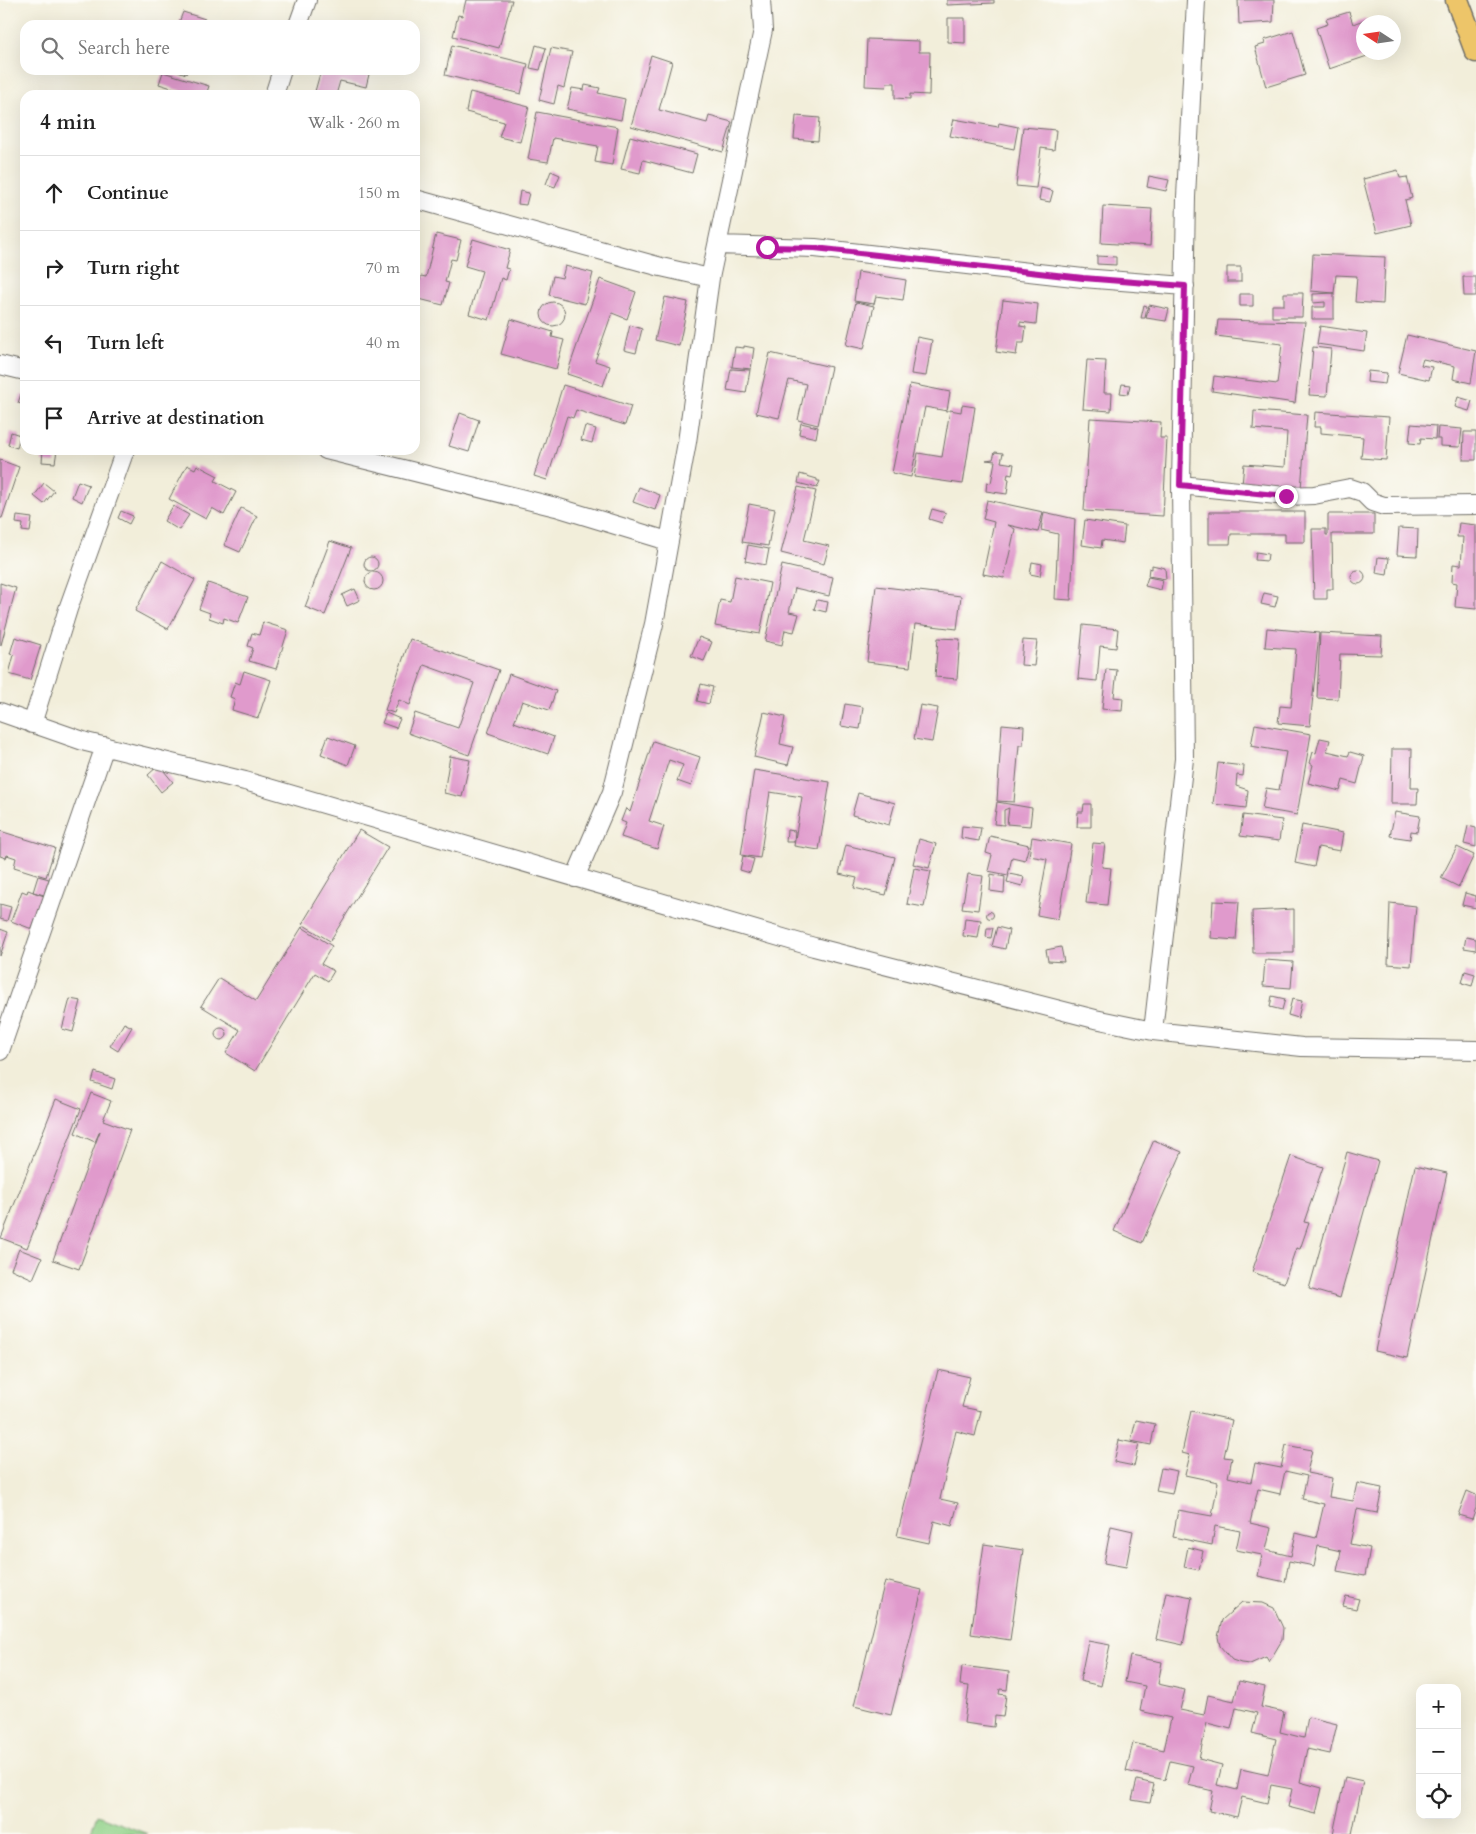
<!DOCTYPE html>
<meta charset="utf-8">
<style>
:root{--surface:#fff;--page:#f6f6f6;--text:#222;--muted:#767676;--line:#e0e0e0}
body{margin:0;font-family:Cardo,serif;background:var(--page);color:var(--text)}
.controls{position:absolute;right:15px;bottom:15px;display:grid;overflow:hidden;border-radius:10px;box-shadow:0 5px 20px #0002}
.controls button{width:45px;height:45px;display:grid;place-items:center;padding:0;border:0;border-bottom:1px solid var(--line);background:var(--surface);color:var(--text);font:25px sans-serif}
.compass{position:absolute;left:1356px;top:15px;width:45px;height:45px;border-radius:50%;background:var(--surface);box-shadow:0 5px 20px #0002;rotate:282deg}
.stop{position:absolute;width:15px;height:15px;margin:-11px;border:4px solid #b5179e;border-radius:50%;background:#fff}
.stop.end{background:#b5179e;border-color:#fff;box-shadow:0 1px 5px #0008}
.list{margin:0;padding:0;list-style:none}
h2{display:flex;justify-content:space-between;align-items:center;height:65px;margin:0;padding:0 20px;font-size:21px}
h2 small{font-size:16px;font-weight:400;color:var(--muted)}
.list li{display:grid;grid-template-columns:32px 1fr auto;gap:15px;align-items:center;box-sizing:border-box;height:75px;padding:0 20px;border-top:1px solid var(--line)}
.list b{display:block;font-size:19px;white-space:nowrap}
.list em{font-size:16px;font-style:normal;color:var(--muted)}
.icon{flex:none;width:28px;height:28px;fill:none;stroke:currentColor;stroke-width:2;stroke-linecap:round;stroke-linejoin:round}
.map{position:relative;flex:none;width:1476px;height:1834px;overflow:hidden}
.search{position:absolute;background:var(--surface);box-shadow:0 5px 20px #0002;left:20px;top:20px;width:400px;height:55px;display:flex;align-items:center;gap:12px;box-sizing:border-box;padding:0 18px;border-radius:15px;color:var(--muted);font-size:19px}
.panel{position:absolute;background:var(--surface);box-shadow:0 5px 20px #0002;left:20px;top:90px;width:400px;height:365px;border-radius:15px}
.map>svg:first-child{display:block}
.green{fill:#92d289;stroke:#5e7e5a}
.building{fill:#e09acc;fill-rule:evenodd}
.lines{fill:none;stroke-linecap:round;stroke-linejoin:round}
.minor-casing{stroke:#716f68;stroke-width:20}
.major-casing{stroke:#716f68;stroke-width:25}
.minor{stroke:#fff;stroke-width:18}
.major{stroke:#edc569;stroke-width:22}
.route{stroke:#b5179e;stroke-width:6}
</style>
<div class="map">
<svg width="1476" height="1834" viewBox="0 0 1476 1834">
<rect width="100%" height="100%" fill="#fdfcf7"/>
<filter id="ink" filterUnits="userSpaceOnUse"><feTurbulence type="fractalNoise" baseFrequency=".02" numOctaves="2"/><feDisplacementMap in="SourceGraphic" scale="10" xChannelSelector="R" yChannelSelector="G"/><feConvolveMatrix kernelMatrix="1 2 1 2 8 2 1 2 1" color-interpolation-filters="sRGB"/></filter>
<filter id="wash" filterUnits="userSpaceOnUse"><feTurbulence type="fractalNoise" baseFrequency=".0096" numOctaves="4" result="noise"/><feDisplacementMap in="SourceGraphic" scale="20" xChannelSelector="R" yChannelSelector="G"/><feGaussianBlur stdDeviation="1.12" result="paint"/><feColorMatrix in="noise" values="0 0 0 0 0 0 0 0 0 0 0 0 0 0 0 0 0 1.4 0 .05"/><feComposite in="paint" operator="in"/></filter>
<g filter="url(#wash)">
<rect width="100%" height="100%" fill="#f2eeda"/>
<!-- green -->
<path class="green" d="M97 1815 148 1834H90Z"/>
<g id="blocks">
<!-- building -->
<path class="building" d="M466 0H512L499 48 453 36 458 15 462 16Z
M947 0H994V3L947 5Z
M1238 0H1274L1273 22 1239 24Z
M183 12 205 19 203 25H178Z
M1349 12 1353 24 1366 19 1368 22H1364V52L1376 53 1329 69 1316 28 1328 24 1326 19Z
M948 18H965V43L948 42Z
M1293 31 1305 75 1266 87 1255 47 1265 44 1264 40Z
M867 39 919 41V52H930L929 95 910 94V99L895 98V83H887L886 87 865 86Z
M452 45 528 64 521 94 445 75Z
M536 45 546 48 540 70 530 68Z
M551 48 572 52 564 88 558 86 554 104 539 100Z
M651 55 672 62 659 110 707 123 709 116 732 122 723 152 631 126Z
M175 70H188L186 74Z
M321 70H370L366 87 340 81 336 95H314Z
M163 72 209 86 206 95H194L159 84Z
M585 85 600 88 598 93 625 99 621 120 567 109 572 88 584 90Z
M470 92 529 107 520 142 499 137 504 122 466 112Z
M537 112 618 127 612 165 595 162 598 146 553 138 548 162 528 159Z
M796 116 820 118 818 141 794 139Z
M954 119 998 127 999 123 1018 127 1014 149 950 136Z
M1023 127 1056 130 1054 150 1041 148 1036 188 1016 186Z
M630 136 697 154 692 173 643 160 640 173 621 169Z
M1398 170 1400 178 1407 177 1412 198 1405 200 1411 225 1377 233 1363 179Z
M551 171 560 175 555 187 546 184Z
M1149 176 1169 180 1166 191 1147 187Z
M1041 188 1053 191 1050 202 1039 200Z
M520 191 529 193 526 205 518 204Z
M1103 206 1152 209 1150 246 1101 243Z
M436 234 461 240 456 260 451 259 445 282 449 283 443 305 415 298 421 276 426 277Z
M473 239 510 250 505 268 509 269 506 280 501 278 489 320 469 314 482 271 465 266Z
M1313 254 1385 257 1383 304 1355 302 1357 276 1336 275 1334 293 1311 291Z
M1097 256 1116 257V265L1097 264Z
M565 266 593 273 585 304 549 295 553 276 562 278Z
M1227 267H1241V282H1227Z
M858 272 906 280 903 300 876 296 874 304 854 301Z
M1463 277H1476V296H1464Z
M600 279 636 292 627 319 612 313 595 361 610 366 603 386 567 374Z
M1284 293H1303L1302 317H1272V305H1284Z
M1334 293V319H1312V307H1325V302L1313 303V294Z
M1240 294H1253V306H1240Z
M665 297 688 302 679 346 655 340Z
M1003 300 1038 304 1036 324 1020 322V326L1026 327 1024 343H1018L1016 355 996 352Z
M856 302 874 306 864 349 846 345Z
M541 314a12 12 0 1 1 24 0a12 12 0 1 1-24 0Z
M1144 305 1147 306 1145 318H1141Z
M1149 305 1169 309 1166 321 1146 318Z
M511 319 553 332 552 337 564 340 556 369 501 354Z
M1218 320 1305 322 1295 403 1212 391 1214 376 1277 384 1282 344 1216 336Z
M630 325 642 329 636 353 624 350Z
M1320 326 1367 333 1364 351 1317 344Z
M1407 335 1476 351 1471 383 1453 379 1455 366 1423 359 1421 365 1432 367 1429 380 1398 373Z
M917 337 932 340 926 376 911 374Z
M744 346 754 348 751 369 732 367 735 347 744 348Z
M1313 347 1331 349 1327 396 1309 395Z
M770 353 831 367 818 425 798 420 806 384 789 380 779 418 756 413Z
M1087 360 1106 361 1104 393H1112L1111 411 1083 409Z
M731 369 750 370 746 393 727 390Z
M1368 371 1387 373 1385 384 1367 382Z
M910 384 950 392 947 411 925 407 911 477 892 473Z
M1122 384 1130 385 1128 394 1120 393Z
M563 385 631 406 625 425 576 410 573 418 567 416 547 480 534 476Z
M21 394 25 396V405L18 403Z
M1458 397 1472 401 1469 411 1455 407Z
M962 405 975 407 963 484 914 477 918 453 942 457 950 410 961 412Z
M1254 411 1307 415 1301 489 1242 485 1244 464 1285 467 1287 432 1253 429Z
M1315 412 1389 417 1386 460 1361 458 1363 437 1321 433V427H1314Z
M460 413 479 420 469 452 449 446Z
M1090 418 1161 422 1160 438H1167L1163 516 1084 511Z
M801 423 818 427 816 438 799 434Z
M1411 424 1436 426 1435 439 1421 438 1420 444 1409 443Z
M585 426 596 429 592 443 581 440Z
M1438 427 1462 429 1460 447 1440 446V439H1437Z
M11 432 20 435 17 448 8 445Z
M1464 432H1476V460H1463Z
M43 450H57L55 463 42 462Z
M995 452 1003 453 1001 462 1014 464 1012 475 1008 474 1007 478 1009 479 1007 494 986 491 987 482 991 483 995 461 986 460 993 459Z
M0 460 19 467 2 518H0Z
M187 465 195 469 197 465 218 476 215 481 236 492 224 515 212 508 206 519 169 499Z
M800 474 817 479V481H820L817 488 798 483Z
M78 481 89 485 82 502 72 497Z
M44 483 54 491 44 504 34 496Z
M639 487 660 495 655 510 633 502Z
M798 487 816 491 804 540 829 546 824 564 781 553Z
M987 500 1043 512 1038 532 1008 525 1015 529 1004 578 983 574 994 522 983 519Z
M749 504 775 509 768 546 742 542Z
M173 506 189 515 179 530 164 521Z
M241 508 257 516 240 552 224 545Z
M932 509 946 513 942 523 929 519Z
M121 511 133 516 129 524 118 518Z
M1044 512 1075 519 1071 600 1055 599 1058 534 1041 530Z
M1209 512H1305V542H1285V534H1231L1230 544H1209Z
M1328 514H1374V534H1332L1333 589H1327V599H1314L1312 529H1326V535H1328Z
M17 516 32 518 30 532 22 531 23 524 16 523Z
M1085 520 1125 526 1123 543 1102 540 1101 548 1082 545Z
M1459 523 1476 525V609L1455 607 1457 583 1452 582 1453 564 1461 565 1463 537H1457Z
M1399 528 1418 529 1417 556 1397 555Z
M330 541 351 548 325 615 305 607Z
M748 545 769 549 766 565 745 561Z
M1256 552 1268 554 1267 561 1255 560Z
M364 564a7 7 0 1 1 14 0a7 7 0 1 1-14 0Z
M1378 557 1389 558 1387 575 1376 573Z
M162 561 195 580 168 629 135 611Z
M1032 562 1042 564 1040 576 1030 574Z
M782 565 833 577 829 596 795 588 789 612 799 614 794 632 785 630 782 645 765 641Z
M1152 565 1165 568 1166 579 1148 576 1149 568 1152 569Z
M1351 577a7 7 0 1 1 14 0a7 7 0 1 1-14 0Z
M365 581a9 9 0 1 1 18 0a9 9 0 1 1-18 0Z
M735 576 770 583 760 634 715 626 720 600 730 602Z
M1148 577 1163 580 1161 590 1145 586Z
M0 583 16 588 1 645H0Z
M208 583 248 597 238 623 224 618 223 623 209 618 210 613 199 609Z
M876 586 961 596 957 629 915 624 910 667 867 662Z
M355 589 360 600 347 606 342 595Z
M1264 593 1278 596 1275 607 1261 604Z
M817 600 828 602 826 612 814 609Z
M263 622 288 630 276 669 249 661 253 648 248 646 252 633 259 635Z
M1083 625 1118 629 1116 648 1100 646 1097 681 1078 679Z
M1267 628 1319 633 1310 726 1278 723 1280 706 1291 707 1296 649 1265 647Z
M1320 633 1382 636 1381 655 1340 654 1338 699 1317 698Z
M15 637 41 645 30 680 9 674 14 655 10 654Z
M699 637 712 642 704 661 691 656Z
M938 638 960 639 957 679 935 677Z
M410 639 499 670 469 755 408 733 415 713 458 728 474 683 424 665 410 705 399 700 394 713 385 710Z
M1023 640 1037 641 1034 666 1021 665Z
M1106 669 1117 670 1114 697 1123 698 1122 711 1102 709Z
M244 671 271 680 258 718 232 710 235 699 230 697 235 682 240 684Z
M509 674 556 691 549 710 522 701 514 722 554 737 548 754 488 733Z
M701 684 713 687 709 704 697 701Z
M845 704 863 707 860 729 841 726Z
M920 705 938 708 932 742 914 739Z
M764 712 785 717 780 744 793 747 788 765 754 757Z
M386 713 400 719 396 728 382 723Z
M1002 724 1024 726 1023 745H1019L1014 802 997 801Z
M1255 724 1311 734 1297 815 1262 809 1266 788 1279 790 1286 752 1251 746Z
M328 736 355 746 348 765 321 754Z
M1320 738 1330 740 1327 751 1348 756 1350 752 1364 756 1357 784 1343 780 1340 791 1308 783 1313 765 1310 763 1313 752 1316 753Z
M653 741 700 757 691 786 677 781 683 765 669 760 649 821 664 826 657 849 621 837 626 823 621 821 626 808 630 812Z
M1392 749H1412L1411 788H1418L1417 804H1391Z
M450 756 470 760 462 797 444 793Z
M1218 763 1244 766 1243 776 1237 775 1236 786 1248 790 1246 808 1213 804Z
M159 765 173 782 161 792 148 775Z
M754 770 830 782 819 850 794 846 802 797 770 792 760 858 741 855Z
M858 793 895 803 889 825 852 815Z
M997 802 1032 808 1030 826 1007 824 1009 808 1004 810V825L994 824Z
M1084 804H1091V827H1077L1078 812H1083Z
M1395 812 1420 816 1417 832 1411 831 1410 839 1390 836Z
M1243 815 1282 820 1279 841 1240 836Z
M1302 825 1343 833 1340 851 1318 847 1314 867 1295 863Z
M962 826 981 828 979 841 961 838Z
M1468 826 1476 828V847L1464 844Z
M359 830 388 847 330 941 302 924Z
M787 830 795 831 794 842H786Z
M0 831 55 848 46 877 14 867 16 858 7 855 6 858 0 856Z
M990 836 1029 845 1025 860 1012 857 1008 875 988 871 992 855 986 853Z
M1032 837 1071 844 1058 919 1037 915 1047 859 1029 856Z
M919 839 936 844 929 868 913 864Z
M1093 843 1105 844 1102 867 1111 868 1107 905 1086 903Z
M846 845 895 857 886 895 854 888 857 878 839 874Z
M1457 847 1474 855 1459 887 1441 878Z
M743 856 754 859 750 873 740 870Z
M914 868 931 871 924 907 907 904Z
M968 874 983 876 978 910 962 908Z
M991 874 1005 877 1004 893 990 891Z
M1009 874 1024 877 1022 886 1007 882Z
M38 876 49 879 44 895 33 892Z
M28 890 44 896 32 929 11 921 22 891 27 893Z
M1465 893 1476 896V908L1462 905Z
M1213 901 1239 902 1236 940 1211 938Z
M1390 903 1416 906 1411 966 1388 964Z
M0 904 11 907 7 921 0 919Z
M1294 909V953H1253L1252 911Z
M986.5 915a3.5 3.5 0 1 1 7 0a3.5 3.5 0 1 1-7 0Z
M965 918 981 920 978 938 963 936Z
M302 927 332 946 321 964 334 971 328 981 315 973 255 1071 226 1053 240 1030 201 1006 219 978 256 1001Z
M997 927 1009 930 1005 949 992 946Z
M987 928H993L991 938 986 937Z
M0 929 8 932 0 956Z
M1466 937 1476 939V950L1464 948Z
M1061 947 1064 962 1048 961 1046 950Z
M1265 960 1293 962 1291 988 1263 986Z
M1465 971 1475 974 1472 986 1462 983Z
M1272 996 1285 999 1282 1010 1270 1007Z
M70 999 81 1001 73 1032 62 1029Z
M1292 999 1302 1001 1298 1018 1288 1015Z
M124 1023 132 1027 118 1051 110 1046Z
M215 1034a6 6 0 1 1 12 0a6 6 0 1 1-12 0Z
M95 1072 115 1079 112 1089 92 1082Z
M91 1093 111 1101 103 1120 130 1130 79 1269 53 1260 100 1131 95 1142 75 1133Z
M56 1099 81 1109 27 1248 1 1238Z
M1154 1140 1182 1152 1142 1243 1114 1231Z
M1347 1152 1378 1161 1340 1298 1309 1289Z
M1291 1156 1323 1167 1304 1222 1309 1223 1300 1249 1296 1248 1284 1283 1252 1272Z
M1415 1166 1447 1173 1407 1358 1375 1351Z
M19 1249 42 1258 33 1279 11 1269Z
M938 1370 970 1377 962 1407 981 1411 975 1436 956 1431 940 1499 958 1503 952 1526 934 1521 929 1543 897 1536Z
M1191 1411 1232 1420 1224 1457 1232 1458 1228 1477 1251 1482 1255 1463 1281 1468 1286 1445 1312 1450 1307 1473 1332 1478 1329 1497 1353 1501 1357 1483 1382 1488 1377 1513 1357 1509 1350 1544 1370 1548 1365 1576 1337 1571 1341 1551 1318 1546 1314 1566 1289 1561 1285 1582 1258 1576 1262 1555 1236 1550 1240 1531 1215 1526 1212 1545 1173 1537 1178 1510 1212 1516 1218 1482 1185 1475 1190 1455 1182 1453ZM1285 1471 1307 1476 1302 1499 1324 1504 1316 1538 1296 1533 1291 1556 1266 1550 1271 1528 1250 1523 1258 1489 1280 1494Z
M1136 1420 1155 1424 1151 1445 1131 1441Z
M1119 1440 1139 1444 1134 1466 1114 1462Z
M1161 1468 1177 1471 1172 1494 1156 1491Z
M1467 1491 1476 1495V1508L1472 1519 1458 1515Z
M1111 1526 1133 1531 1126 1567 1104 1563Z
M984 1544 1023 1550 1010 1640 971 1634Z
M1188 1547 1203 1551 1199 1570 1184 1567Z
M885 1581 922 1590 891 1715 854 1706Z
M1166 1592 1192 1597 1183 1645 1156 1639Z
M1346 1596 1359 1599 1356 1609 1343 1606Z
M1242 1602 1263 1603 1274 1608 1283 1628 1282 1640 1269 1662 1266 1657 1250 1664 1241 1663 1232 1660 1220 1646 1218 1637 1222 1620Z
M1088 1641 1110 1645 1101 1686 1080 1681Z
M1130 1656 1162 1662 1158 1684 1185 1690 1180 1710 1204 1715 1208 1695 1234 1701 1239 1681 1265 1687 1261 1707 1284 1712 1280 1732 1304 1738 1308 1717 1337 1724 1330 1754 1307 1749 1300 1782 1322 1788 1316 1814 1288 1807 1292 1789 1271 1785 1267 1803 1242 1797 1237 1817 1209 1811 1213 1791 1188 1785 1193 1766 1170 1761 1165 1780 1126 1771 1133 1743 1164 1750 1171 1718 1140 1711 1145 1686 1125 1682ZM1236 1708 1257 1713 1252 1733 1276 1739 1268 1775 1241 1769 1237 1790 1217 1785 1222 1765 1199 1759 1207 1723 1231 1729Z
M962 1666 1009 1672 1007 1690 1000 1689 999 1694 1006 1695 1003 1717 995 1716 994 1727 964 1723 969 1686 960 1685Z
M1345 1777 1363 1781 1352 1834H1333Z
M1137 1780 1154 1784 1150 1803 1132 1800Z"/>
</g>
</g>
<g filter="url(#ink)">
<use href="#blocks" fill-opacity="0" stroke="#716f68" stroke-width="1"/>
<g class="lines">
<defs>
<path id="minor" d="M298 25 307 0
M274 95 282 70
M415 199 661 267 710 278
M717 245 815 248 1083 278 1185 286
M0 365 25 371
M326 450 556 507 668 541
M1181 485 1286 496 1314 495 1350 488 1362 492 1372 502 1384 506 1476 505
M0 712 86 742 245 781 814 947 1095 1019 1153 1031 1302 1047 1476 1050
M32 724 68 609 125 450
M575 878 612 792 654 624 687 442 710 278 763 30 761 0
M1153 1031 1184 759 1181 485 1186 197 1196 0
M0 1051 105 746"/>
<path id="major" d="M1457 0 1476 51"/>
</defs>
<!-- minor casing -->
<use href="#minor" class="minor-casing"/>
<!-- major casing -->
<use href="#major" class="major-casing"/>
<!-- minor -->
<use href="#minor" class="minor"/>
<!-- major -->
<use href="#major" class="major"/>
</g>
</g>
<g class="lines" filter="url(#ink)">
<!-- route -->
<path class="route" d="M767 247 815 248 1083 278 1185 286 1180 485 1286 496"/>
</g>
</svg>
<div class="controls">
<button>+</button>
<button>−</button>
<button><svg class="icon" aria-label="locate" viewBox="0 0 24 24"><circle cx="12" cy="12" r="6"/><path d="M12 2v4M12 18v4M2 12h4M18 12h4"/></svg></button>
</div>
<svg class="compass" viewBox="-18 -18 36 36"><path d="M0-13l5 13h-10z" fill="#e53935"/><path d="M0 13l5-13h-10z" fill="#767676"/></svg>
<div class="stop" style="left:767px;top:247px"></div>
<div class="stop end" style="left:1286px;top:496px"></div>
<div class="search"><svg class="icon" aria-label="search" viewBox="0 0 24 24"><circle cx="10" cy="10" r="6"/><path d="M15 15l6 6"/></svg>Search here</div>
<section class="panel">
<h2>4 min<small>Walk · 260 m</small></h2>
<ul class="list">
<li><svg class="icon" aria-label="ahead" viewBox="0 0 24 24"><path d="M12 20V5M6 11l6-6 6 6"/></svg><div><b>Continue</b></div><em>150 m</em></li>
<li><svg class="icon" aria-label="right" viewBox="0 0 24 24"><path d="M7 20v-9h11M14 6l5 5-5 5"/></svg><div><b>Turn right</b></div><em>70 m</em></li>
<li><svg class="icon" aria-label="left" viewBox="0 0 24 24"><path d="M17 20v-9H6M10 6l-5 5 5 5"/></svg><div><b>Turn left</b></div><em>40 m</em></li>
<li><svg class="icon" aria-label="arrive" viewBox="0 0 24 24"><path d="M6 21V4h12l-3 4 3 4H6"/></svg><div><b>Arrive at destination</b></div></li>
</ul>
</section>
</div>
